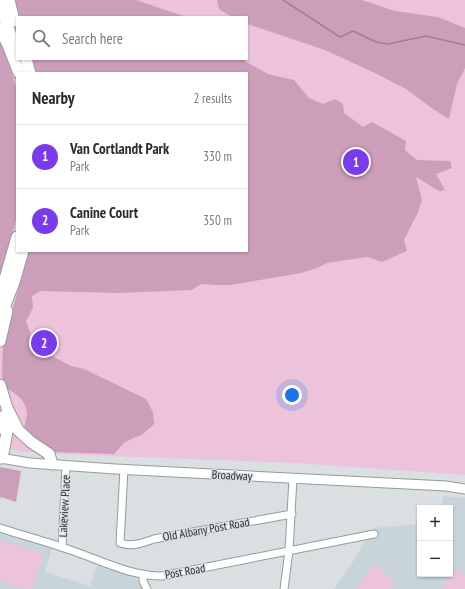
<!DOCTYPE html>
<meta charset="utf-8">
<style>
:root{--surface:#fff;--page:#f7f7f7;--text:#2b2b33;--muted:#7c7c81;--line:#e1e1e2;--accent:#7c3aed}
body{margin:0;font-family:"PT Sans Narrow",sans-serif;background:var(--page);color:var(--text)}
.controls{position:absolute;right:12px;bottom:12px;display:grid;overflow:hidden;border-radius:0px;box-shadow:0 1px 3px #0004}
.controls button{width:36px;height:36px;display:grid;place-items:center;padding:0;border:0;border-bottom:1px solid var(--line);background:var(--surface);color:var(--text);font:20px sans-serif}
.you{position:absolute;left:292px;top:395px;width:14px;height:14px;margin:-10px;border:3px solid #fff;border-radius:50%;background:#1a73e8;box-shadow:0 0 0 6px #1a73e833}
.badge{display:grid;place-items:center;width:26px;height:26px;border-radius:50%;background:var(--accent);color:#fff;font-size:13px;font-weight:700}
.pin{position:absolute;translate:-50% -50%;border:2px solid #fff;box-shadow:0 1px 4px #0006}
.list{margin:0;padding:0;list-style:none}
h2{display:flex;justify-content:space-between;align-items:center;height:52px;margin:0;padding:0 16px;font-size:17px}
h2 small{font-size:13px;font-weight:400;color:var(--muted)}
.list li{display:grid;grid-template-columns:26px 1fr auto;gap:12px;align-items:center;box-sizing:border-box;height:64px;padding:0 16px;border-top:1px solid var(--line)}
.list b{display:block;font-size:15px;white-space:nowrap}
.list p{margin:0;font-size:13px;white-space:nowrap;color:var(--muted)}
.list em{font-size:13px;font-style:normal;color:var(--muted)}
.icon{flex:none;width:22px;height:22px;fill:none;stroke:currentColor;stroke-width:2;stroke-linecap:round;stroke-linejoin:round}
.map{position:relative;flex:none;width:465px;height:589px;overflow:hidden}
.search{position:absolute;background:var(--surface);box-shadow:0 1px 3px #0004;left:16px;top:16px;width:232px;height:44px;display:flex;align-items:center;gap:10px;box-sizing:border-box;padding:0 14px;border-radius:0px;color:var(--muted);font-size:15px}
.panel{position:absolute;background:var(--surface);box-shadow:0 1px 3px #0004;left:16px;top:72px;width:232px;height:180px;border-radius:0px}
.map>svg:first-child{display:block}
.built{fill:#c7d5da}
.green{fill:#ecc3db;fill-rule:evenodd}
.forest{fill:#cc9eb9}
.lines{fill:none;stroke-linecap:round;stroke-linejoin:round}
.stream{stroke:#a67b95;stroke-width:1.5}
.minor-casing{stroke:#969b9c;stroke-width:9}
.major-casing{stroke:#969b9c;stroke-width:11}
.highway-casing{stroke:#969b9c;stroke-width:13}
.minor{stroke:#fff;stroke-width:7}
.major{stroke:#fff;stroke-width:9}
.highway{stroke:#fff;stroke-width:11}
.labels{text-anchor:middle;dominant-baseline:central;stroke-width:3;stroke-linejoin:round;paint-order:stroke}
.street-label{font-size:12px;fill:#2e3031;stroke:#dadfe1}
</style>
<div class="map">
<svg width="465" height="589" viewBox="0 0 465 589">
<rect width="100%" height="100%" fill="#dadfe1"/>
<!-- built -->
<path class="built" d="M443 496 465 498V589H334L352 563 365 541 375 539 376 535 374 528 420 524V574H450V508H442Z
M0 532 52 548 45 572 90 586 98 563 130 573 137 579 142 589H0Z"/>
<!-- green -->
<path class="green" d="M0 0H465V475L295 463 58 454 23 452 0 447ZM17 17H247V59H17ZM17 73H247V251H17Z
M0 540 43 554 32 589H25L0 580Z
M374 565 395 581 389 589H356Z
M455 569 465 576V589H441Z"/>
<!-- forest -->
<path class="forest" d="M15 0H136L186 17H20Z
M217 0H362L395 11 438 17 465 28V68L457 84 449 119 433 109 406 89 375 73 325 50 247 24V17H232L219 9Z
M0 43 4 50 17 90V216L0 279Z
M32 59H241L268 74 294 80 309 98 323 104 335 99 343 104 344 113 363 127 372 122 406 141 405 150 417 160 450 161 452 168 436 174 445 190 439 191 416 177 422 200 418 212 404 240 407 251 382 262 368 257 346 260 327 263 317 268 301 273 231 285H215L202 284 191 290 119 293 40 291 32 296 33 308 26 321 30 332 31 345 71 366 84 369 146 399 153 412 154 424 143 434 125 442 114 454 52 452 42 445 24 427C25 423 27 418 27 414 27 400 15 393 4 387L2 374 3 340 15 301 29 251H247V73H35Z
M0 467 21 471 16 502 1 497 0 499Z"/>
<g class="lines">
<!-- stream -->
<path class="stream" d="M283 0 340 37 353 31 376 42 388 44 426 36 465 45"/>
<defs>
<path id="minor" d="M124 469 120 543C132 547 143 543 154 539L292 514
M0 528C25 536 51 543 76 552 104 562 132 576 162 576L374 534
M62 547 66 466
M143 574V581L147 589
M284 589 289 551 293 478"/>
<path id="major" d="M0 458 30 463 115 469 446 486 465 489"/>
<path id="highway" d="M9 0 14 21
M0 4 17 53
M0 28 8 45 19 73
M26 59 30 73
M0 296 17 237
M0 318 14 282 23 251
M0 341 7 311
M0 385 7 408 18 430 31 442 49 454 52 464
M0 417V428
M2 458 8 427 7 413"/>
</defs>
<!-- minor casing -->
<use href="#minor" class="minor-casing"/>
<!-- major casing -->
<use href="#major" class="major-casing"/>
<!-- highway casing -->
<use href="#highway" class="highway-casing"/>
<!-- minor -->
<use href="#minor" class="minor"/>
<!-- major -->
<use href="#major" class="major"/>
<!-- highway -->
<use href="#highway" class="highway"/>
</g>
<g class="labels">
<!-- street labels -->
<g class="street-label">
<text transform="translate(232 475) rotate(3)">Broadway</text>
<text transform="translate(64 506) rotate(-87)">Lakeview Place</text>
<text transform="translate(206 529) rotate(-10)">Old Albany Post Road</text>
<text transform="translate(185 571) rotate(-10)">Post Road</text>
</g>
</g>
</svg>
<div class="controls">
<button>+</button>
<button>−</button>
</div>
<div class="you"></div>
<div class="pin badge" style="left:356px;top:162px">1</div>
<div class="pin badge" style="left:44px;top:343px">2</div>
<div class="search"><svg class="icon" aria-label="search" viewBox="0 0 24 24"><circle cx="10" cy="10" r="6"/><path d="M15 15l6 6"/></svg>Search here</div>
<section class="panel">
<h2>Nearby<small>2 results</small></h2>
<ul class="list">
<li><span class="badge">1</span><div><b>Van Cortlandt Park</b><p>Park</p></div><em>330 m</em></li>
<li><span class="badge">2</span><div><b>Canine Court</b><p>Park</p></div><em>350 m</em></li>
</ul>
</section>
</div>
